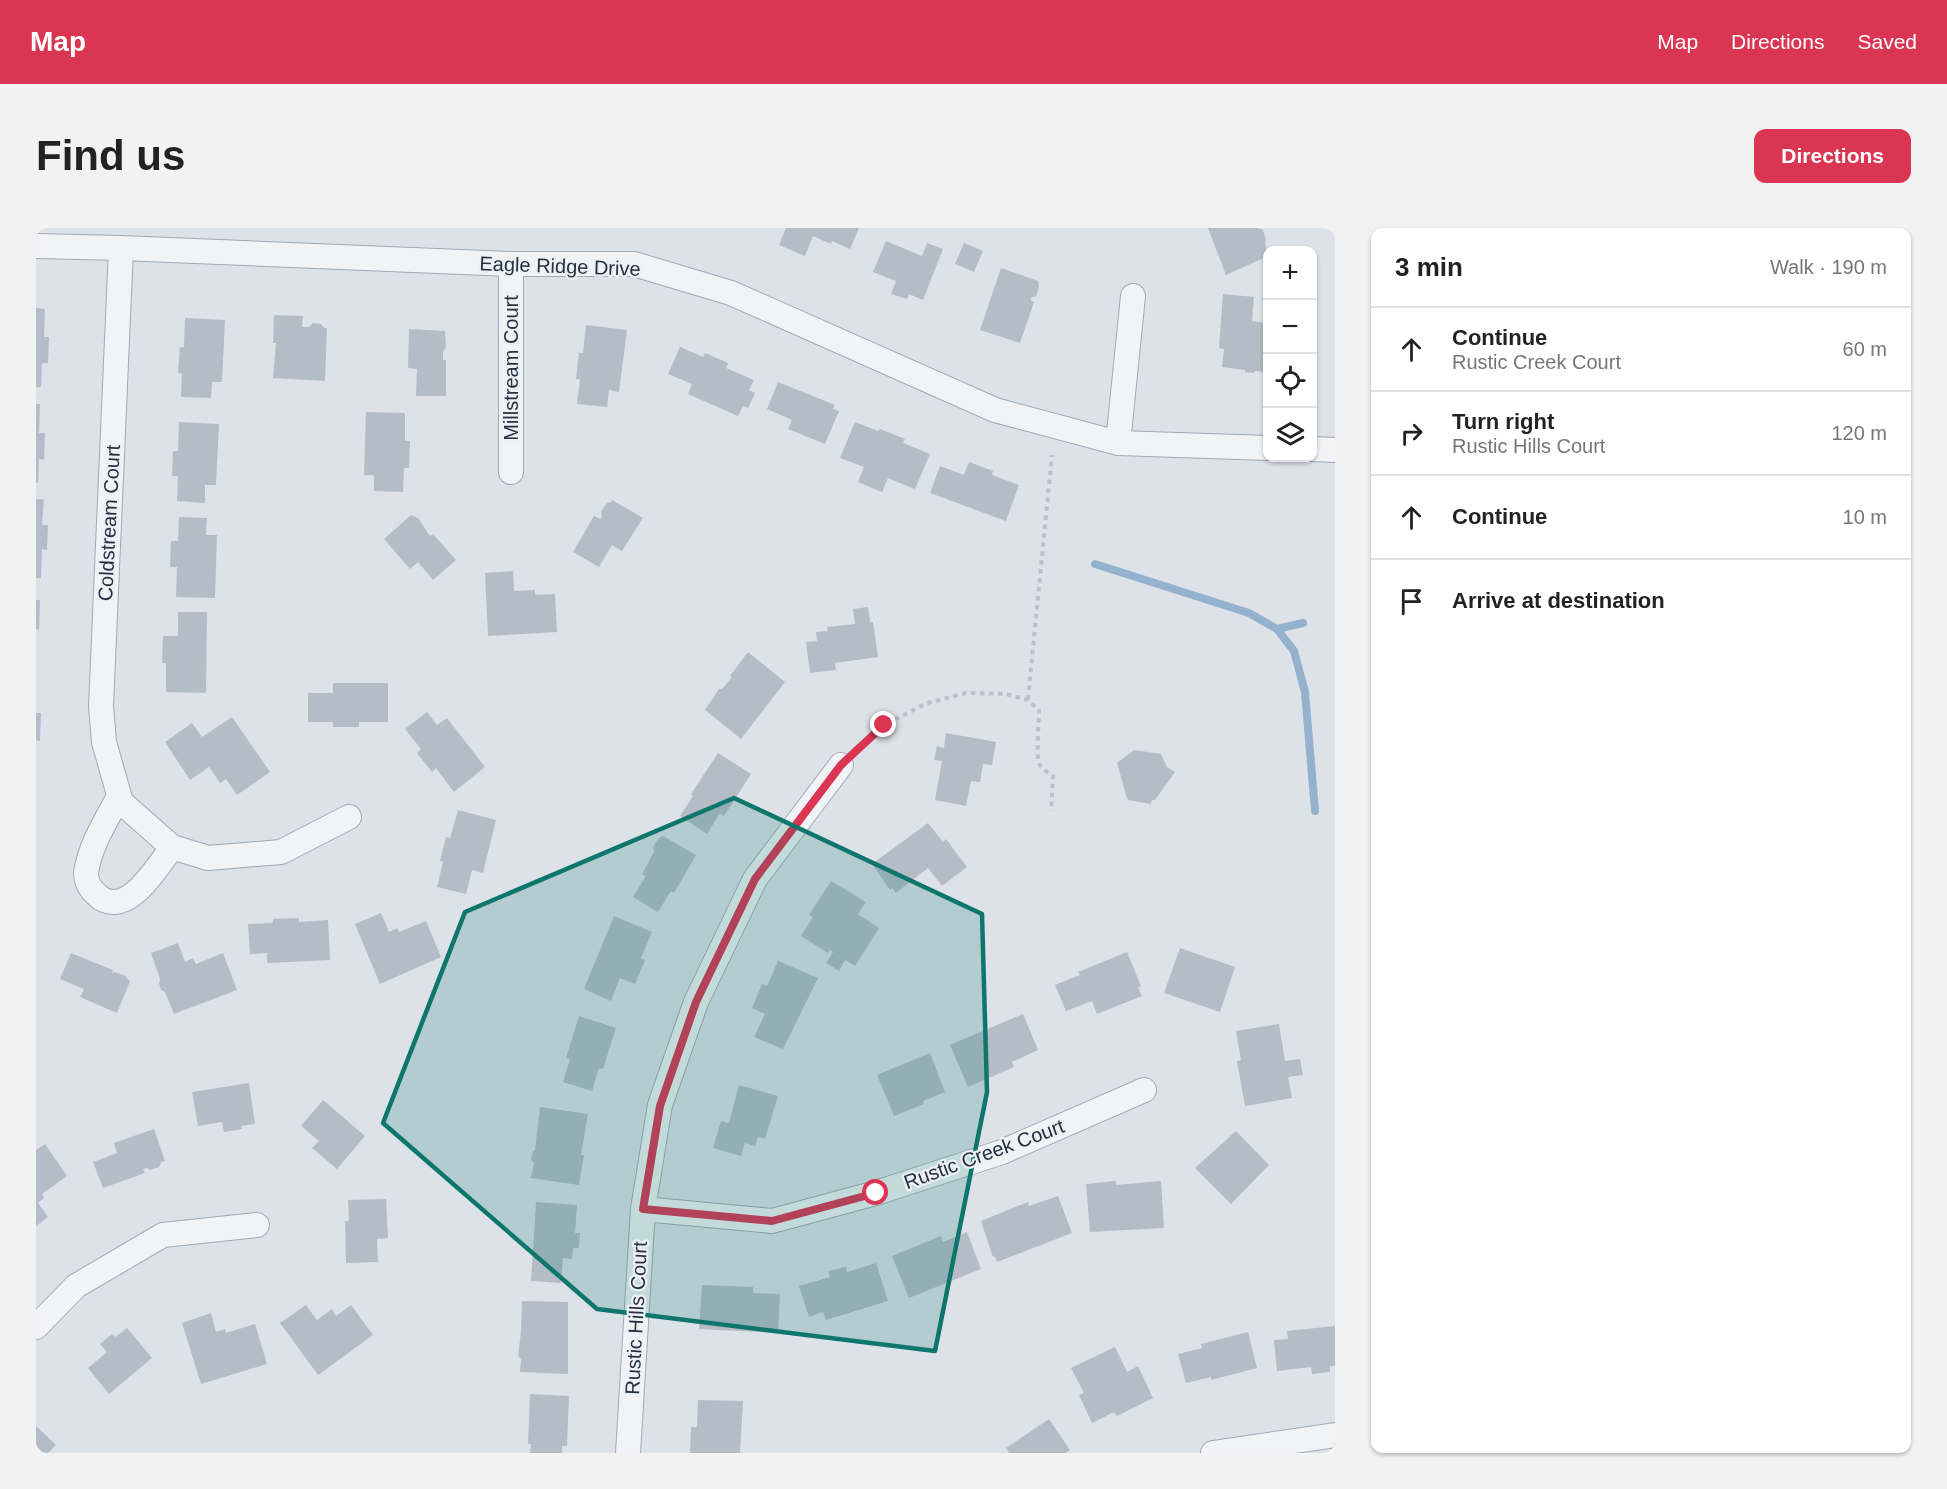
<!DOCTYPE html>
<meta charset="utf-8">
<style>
:root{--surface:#fff;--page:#f2f2f2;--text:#222;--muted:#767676;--line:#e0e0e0;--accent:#db3554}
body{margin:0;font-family:Arial,sans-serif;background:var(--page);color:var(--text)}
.controls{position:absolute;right:18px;top:18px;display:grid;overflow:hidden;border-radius:12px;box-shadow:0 2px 4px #0004}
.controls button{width:54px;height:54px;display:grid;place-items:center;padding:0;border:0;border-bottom:2px solid var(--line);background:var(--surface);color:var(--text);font:30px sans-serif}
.stop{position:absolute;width:18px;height:18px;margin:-14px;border:4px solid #db3554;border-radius:50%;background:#fff}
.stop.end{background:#db3554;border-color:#fff;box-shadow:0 2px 6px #0008}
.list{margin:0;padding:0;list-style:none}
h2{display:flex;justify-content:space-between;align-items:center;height:78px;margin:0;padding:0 24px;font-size:26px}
h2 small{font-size:20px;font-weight:400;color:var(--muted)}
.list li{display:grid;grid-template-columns:39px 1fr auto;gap:18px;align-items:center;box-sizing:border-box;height:84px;padding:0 24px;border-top:2px solid var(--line)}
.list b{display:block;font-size:22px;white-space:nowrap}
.list p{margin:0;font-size:20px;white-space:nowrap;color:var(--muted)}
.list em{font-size:20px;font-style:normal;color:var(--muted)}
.icon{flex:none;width:33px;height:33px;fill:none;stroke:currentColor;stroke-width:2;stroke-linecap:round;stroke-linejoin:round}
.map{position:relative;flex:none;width:1299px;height:1225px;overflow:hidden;border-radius:12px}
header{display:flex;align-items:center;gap:36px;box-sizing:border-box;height:84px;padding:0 30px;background:var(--accent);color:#fff}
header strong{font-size:28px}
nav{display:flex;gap:33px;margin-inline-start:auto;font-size:21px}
.intro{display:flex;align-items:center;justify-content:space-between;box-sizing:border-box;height:144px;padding:0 36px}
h1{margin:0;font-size:42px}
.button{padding:15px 27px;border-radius:12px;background:var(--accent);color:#fff;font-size:21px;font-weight:700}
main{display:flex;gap:36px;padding:0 36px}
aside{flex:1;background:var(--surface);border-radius:12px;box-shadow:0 2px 4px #0004}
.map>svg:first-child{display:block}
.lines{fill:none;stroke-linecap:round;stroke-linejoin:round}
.stream{stroke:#94b2cd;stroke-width:8}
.building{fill:#b4bcc6}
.minor-casing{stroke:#a2a9b3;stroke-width:26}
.path{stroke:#bcc0c8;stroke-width:4;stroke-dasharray:4.5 4.5;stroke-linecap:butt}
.minor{stroke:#f1f3f7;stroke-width:24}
.route{stroke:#db3554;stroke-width:8}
.marked{fill:#0f766e;fill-opacity:0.2;stroke:#0f766e;stroke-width:4.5;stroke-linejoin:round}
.labels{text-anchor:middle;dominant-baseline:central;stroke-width:4.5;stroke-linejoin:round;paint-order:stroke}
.street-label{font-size:20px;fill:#253041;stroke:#edf1f6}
</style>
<header>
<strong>Map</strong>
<nav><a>Map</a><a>Directions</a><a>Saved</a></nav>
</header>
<div class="intro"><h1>Find us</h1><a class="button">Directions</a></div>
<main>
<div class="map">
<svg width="1299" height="1225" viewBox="0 0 1299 1225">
<rect width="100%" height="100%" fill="#dde2e9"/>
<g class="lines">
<!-- stream -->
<path class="stream" d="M1059 336 1213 385 1241 401 1258 423 1269 464 1279 583
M1241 401 1267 395"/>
</g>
<!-- building -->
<path class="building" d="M750 0H823L814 21 796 13 795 16 777 8 769 28 743 17Z
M1172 0H1222L1227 2 1230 11 1229 15 1232 28 1190 47Z
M850 13 886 28 891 15 907 21 887 72 873 66 871 71 855 66 860 53 837 44Z
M928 15 947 23 938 44 919 36Z
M965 40 1002 53 1003 59 1000 68 995 70V73L998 74 984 115 944 102Z
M1187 66 1218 69 1216 93 1232 95 1229 144 1219 143 1218 145 1209 144V142L1186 139 1188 121 1183 120Z
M0 80 9 81 8 109H13L12 135H6L5 159H0Z
M238 87 267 88 266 99H273L277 95 285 96 288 100H291L289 153 237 150 240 115H237Z
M149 90 189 92 186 154H176L175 170 145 169 146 146 142 145 144 119H148Z
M550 97 591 102 583 164 573 162 571 179 541 176 544 151H540L543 125H547Z
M373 101 409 103 410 120 407 123V132H410V168H380L381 141 372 140Z
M644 119 667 129 669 125 692 135 690 140 718 152 713 162 719 165 712 180 707 178 702 188 652 166 656 156 632 146Z
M742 154 799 177 797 181 803 183 789 216 752 201 756 192 731 181Z
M0 176H4L3 205H9L8 232 3 231 2 255H0Z
M330 184 369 185V213H374L373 240H368L367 264 338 263V247H328Z
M143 194 183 196 180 257H169V275L141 273 142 248H136L137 223H142Z
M819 194 842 203 844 201 869 211 867 215 894 226 879 261 852 250 846 264 822 254 828 239 804 230Z
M933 234 957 243 956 247 983 257 970 293 894 265 904 238 928 247Z
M0 271H8L6 297H12L11 322 6 321 5 350H0Z
M576 272 607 290 586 323 576 317 563 339 537 324 558 288 565 291 566 288 565 284 571 275 575 274Z
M375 287 382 290 394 308 397 306 420 332 397 352 382 334 374 341 348 311Z
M143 289 171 290 170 307H181L179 370 140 369 141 339H134L135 313H142Z
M477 343 478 363 499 362V367L519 366 521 404 452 408 449 345Z
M0 372H4L3 402 0 401Z
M832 379 834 394H837L842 429 799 435 800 442 774 445 770 414 781 413 780 404 792 403 791 399 819 396 817 381Z
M142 384H171L170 465 130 464V435H126L127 408H142Z
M712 424 749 454 705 511 669 482 683 461H686L696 449 694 448Z
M297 455H352V494H323V499H297V494H272V465H297Z
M391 484 401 497 411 490 449 539 418 564 400 540 396 544 381 525 385 521 369 501Z
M0 485H5L4 513 0 512Z
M196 489 234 544 201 567 190 551 184 555 173 539 154 552 129 514 156 495 166 509Z
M910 505 960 514 956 537 947 536 944 554 935 553 930 578 899 572 906 533 898 532 901 518 908 520Z
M1098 522 1125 526 1131 539 1139 544 1119 572H1116L1115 576 1092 572 1090 567 1081 535Z
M682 525 715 546 688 588 684 585 671 606 644 588 657 568 655 566Z
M422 582 460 592 447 645 436 642 430 666 401 659 407 634 404 633 410 609 414 610Z
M892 595 907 614 910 611 931 639 906 658 892 640 860 665 856 660 854 662 836 636Z
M627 608 660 627 638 665 635 663 622 684 597 669 610 648 606 646 618 624 617 619 622 611Z
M795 653 830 674 822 686 843 700 819 738 809 732 803 743 790 735 797 724 794 722 792 725 765 708 777 689 773 687Z
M345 685 353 704 361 700 363 704 390 693 405 729 344 756 319 696Z
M578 688 616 704 605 730 609 732 599 756 584 750 575 773 548 761Z
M263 690V694L292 692 294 732 231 735V725L214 726 212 696 237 695V691Z
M142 715 149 734 157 730 160 736 187 725 201 762 138 786 129 764 125 762 123 755 124 751 115 725Z
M1144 720 1199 739 1184 784 1128 765Z
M1091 724 1105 758 1102 759 1106 768 1061 786 1056 773 1030 783 1019 757 1044 747 1042 744Z
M35 725 77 742 76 746 78 744 90 748 91 751 94 753 81 785 44 769 48 761 24 751Z
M742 733 782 750 747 821 718 809 729 786 716 780 726 756 731 758Z
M987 786 1002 822 976 834 978 839 932 859 914 817Z
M543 788 580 800 567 841 563 840 556 863 527 854 534 831 530 830Z
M1243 796 1249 833 1264 831 1267 847 1252 849 1256 870 1209 878 1201 833 1205 832 1200 803Z
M894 825 909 864 887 873 888 876 858 888 841 847Z
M213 855 219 896 205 898 206 901 188 904 186 894 162 898 156 864Z
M703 857 742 868 729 911 722 909 719 918 709 915 705 928 677 920 685 893 693 895Z
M287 872 329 908 301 941 276 920 283 913 265 898Z
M504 879 552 886 545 927H548L543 957 495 950 498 935 495 932 497 923 499 922Z
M118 901 129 933 125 934 123 939 114 942 111 940 107 941 109 945 67 960 57 934 81 925 78 915Z
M1200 903 1233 937 1195 976 1159 940Z
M9 916 31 948 6 966 8 970 2 975 12 989 0 998V922Z
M1080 953V957L1125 953 1128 1000 1054 1004 1050 956Z
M1022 968 1036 1005 961 1034 959 1028 957 1029 945 993 992 974 993 978Z
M350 971 352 1010 341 1011 342 1034 310 1035 309 993H313L312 972Z
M500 974 541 977 539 1005H544L543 1020H537L536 1031 527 1030 525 1055 495 1053Z
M931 1004 945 1041 873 1070 856 1028 905 1008 907 1014Z
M840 1035 852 1073 790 1092 787 1084 773 1089 763 1058 794 1049 792 1043 810 1039 811 1044Z
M666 1057 717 1059V1065L744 1066 742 1105 663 1101Z
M486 1073 532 1074V1146L484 1144 485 1131 482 1128 485 1104Z
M270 1077 281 1092 296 1081 300 1088 315 1077 337 1107 282 1147 244 1095Z
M175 1085 180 1104 189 1101 190 1105 219 1096 231 1136 165 1156 146 1095Z
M1299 1098V1138H1294V1144L1276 1146 1275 1139 1241 1143 1238 1112 1252 1111 1251 1103Z
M91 1100 116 1130 73 1166 52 1140 71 1124 64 1116 76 1106 79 1109Z
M1212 1104 1221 1140 1175 1152V1149L1150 1155 1142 1126 1166 1120 1165 1116Z
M1079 1119 1091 1144 1102 1138 1117 1170 1081 1188 1078 1184 1056 1195 1043 1167 1048 1165 1035 1140Z
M494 1166 533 1168 531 1218H526V1225H494L495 1216H492Z
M662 1172 707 1173 704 1225H654L655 1199H661Z
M1013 1191 1034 1222 1030 1225H973L970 1220Z
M0 1198 20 1217 12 1225H0Z"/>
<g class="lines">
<defs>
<path id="minor" d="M0 18 85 20 475 36H598L695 65 959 182 1082 215 1232 220
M85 20 65 478 68 514 85 574 136 619 172 630 245 624 313 589
M475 36V244
M1082 215 1097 68
M1276 221 1299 222
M83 568C70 593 54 617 50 645 50 653 54 661 60 666 89 695 122 638 136 619
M607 981 736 993 840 965 966 924 1108 862
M0 1099 40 1058 127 1007 221 997
M592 1225 607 981 624 877 660 774 719 651 805 537
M1177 1225 1299 1207"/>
</defs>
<!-- minor casing -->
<use href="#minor" class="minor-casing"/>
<!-- path -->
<path class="path" d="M992 471 1016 227
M824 519 848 497 891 475 930 465 970 466 992 472 1003 482C1003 493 1000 528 1003 535 1005 541 1012 544 1017 548L1015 583"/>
<!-- minor -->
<use href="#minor" class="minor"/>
</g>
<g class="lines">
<!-- route -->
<path class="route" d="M840 965 736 993 607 981 624 878 660 774 719 651 805 537 848 497"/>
</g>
<!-- marked area -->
<path class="marked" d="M698 570 946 686 951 864 899 1123 561 1081 347 895 429 684Z"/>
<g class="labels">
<!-- street labels -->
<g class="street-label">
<text transform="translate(524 38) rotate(2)">Eagle Ridge Drive</text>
<text transform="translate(475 140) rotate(-90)">Millstream Court</text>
<text transform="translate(73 295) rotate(-87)">Coldstream Court</text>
<text transform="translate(948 926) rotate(-20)">Rustic Creek Court</text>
<text transform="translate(600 1090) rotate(-87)">Rustic Hills Court</text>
</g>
</g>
</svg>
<div class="controls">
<button>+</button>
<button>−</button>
<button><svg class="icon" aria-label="locate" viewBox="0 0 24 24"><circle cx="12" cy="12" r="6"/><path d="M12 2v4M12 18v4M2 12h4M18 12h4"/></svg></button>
<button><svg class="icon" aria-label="layers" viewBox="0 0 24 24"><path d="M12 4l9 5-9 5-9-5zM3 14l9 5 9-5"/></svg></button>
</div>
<div class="stop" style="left:840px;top:965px"></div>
<div class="stop end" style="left:848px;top:497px"></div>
</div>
<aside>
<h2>3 min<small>Walk · 190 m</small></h2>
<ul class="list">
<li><svg class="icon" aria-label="ahead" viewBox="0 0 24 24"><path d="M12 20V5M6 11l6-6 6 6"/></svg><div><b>Continue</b><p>Rustic Creek Court</p></div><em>60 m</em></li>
<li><svg class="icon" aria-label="right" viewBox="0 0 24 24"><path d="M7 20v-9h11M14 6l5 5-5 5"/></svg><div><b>Turn right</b><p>Rustic Hills Court</p></div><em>120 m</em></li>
<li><svg class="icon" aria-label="ahead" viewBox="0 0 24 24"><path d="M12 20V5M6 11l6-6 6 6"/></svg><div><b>Continue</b></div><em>10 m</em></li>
<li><svg class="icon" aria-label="arrive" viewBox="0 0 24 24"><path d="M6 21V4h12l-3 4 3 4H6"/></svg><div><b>Arrive at destination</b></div></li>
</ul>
</aside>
</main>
